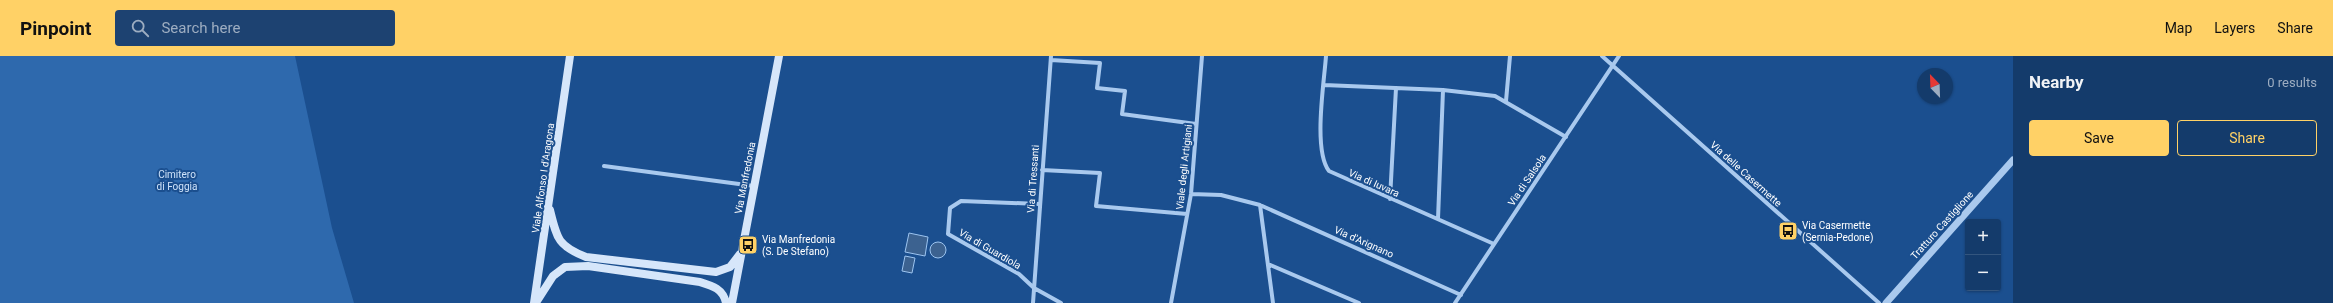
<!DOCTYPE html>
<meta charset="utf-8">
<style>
:root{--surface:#143b6b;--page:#1d4271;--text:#f1f3f6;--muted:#9dadc1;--line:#33557e;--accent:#ffd166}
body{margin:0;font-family:Roboto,sans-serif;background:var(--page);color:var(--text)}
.controls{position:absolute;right:12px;bottom:12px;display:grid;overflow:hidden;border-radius:4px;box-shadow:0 1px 3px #0004}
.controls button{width:36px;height:36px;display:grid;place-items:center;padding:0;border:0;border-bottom:1px solid var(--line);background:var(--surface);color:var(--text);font:20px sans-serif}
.compass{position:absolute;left:1917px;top:12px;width:36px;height:36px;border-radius:50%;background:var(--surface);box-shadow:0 1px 3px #0004;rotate:337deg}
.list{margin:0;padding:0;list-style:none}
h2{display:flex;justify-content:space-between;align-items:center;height:52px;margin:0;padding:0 16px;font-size:17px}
h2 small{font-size:13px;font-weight:400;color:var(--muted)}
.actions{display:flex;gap:8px;padding:12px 16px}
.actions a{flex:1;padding:9px 0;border:1px solid var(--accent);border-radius:4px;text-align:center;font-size:14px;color:var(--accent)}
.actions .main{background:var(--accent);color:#111}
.icon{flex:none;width:22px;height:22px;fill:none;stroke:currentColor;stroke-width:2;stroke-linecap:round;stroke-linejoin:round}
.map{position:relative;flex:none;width:2013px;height:247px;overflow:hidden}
header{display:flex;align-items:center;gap:24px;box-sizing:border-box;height:56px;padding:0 20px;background:var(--accent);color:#111}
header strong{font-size:19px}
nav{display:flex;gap:22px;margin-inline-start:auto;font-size:14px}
.search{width:280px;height:36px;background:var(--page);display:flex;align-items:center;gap:10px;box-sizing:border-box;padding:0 14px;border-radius:4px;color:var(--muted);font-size:15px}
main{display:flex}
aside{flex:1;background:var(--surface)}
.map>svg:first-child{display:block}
.green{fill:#2e69ad}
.water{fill:#3c6290;stroke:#9cc4f0}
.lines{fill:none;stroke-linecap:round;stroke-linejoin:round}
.minor{stroke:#a9c9ee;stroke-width:4}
.tertiary{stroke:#a9c9ee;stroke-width:7}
.secondary{stroke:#d6e6fa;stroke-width:8}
.labels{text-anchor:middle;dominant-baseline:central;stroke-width:4;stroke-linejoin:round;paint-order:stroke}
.street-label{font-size:10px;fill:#fff;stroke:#1b4f8f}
.park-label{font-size:10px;fill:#cfe3fa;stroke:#1b4f8f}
.poi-label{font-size:10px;fill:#fff;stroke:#1b4f8f;text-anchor:start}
</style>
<header>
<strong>Pinpoint</strong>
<div class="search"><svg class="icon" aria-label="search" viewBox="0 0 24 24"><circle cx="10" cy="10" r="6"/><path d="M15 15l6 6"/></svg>Search here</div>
<nav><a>Map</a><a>Layers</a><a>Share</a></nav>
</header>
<main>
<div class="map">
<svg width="2013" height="247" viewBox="0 0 2013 247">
<rect width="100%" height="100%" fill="#1b4f8f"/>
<!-- green -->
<path class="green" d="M0 0H295L332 172 354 247H0Z"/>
<!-- water -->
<path class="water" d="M909 177 928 181 925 200 905 196Z
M930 194a8 8 0 1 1 16 0a8 8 0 1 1-16 0Z
M905 200 915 202 912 217 902 215Z"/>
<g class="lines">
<!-- minor -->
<path class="minor" d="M1326 0C1324 28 1313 94 1329 115L1494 188
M1602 0 1879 247
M1051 4 1100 7 1097 32 1125 35 1122 58 1196 68
M1324 29 1443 34 1495 40 1566 81
M1506 45 1510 0
M604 110 754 130
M1042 114 1100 117 1096 150 1187 158
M1191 138 1221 139 1260 149 1461 239
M1390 143 1396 32
M1039 148 961 145 950 152 948 178 1019 218 1034 232 1061 247
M1260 149 1273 247
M1438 163 1443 34
M1268 208 1359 247
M1033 247 1051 0
M1171 247 1191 138 1202 0
M1455 247 1619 0"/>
<!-- tertiary -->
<path class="tertiary" d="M1886 247 2013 104"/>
<!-- secondary -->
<path class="secondary" d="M550 154C557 183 558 190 586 201L716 216 730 211 740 198
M537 245 553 220 565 211 588 210 700 226C713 230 723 233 726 247
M534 247 570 0
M732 247 779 0"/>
</g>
<!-- icons -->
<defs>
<symbol id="bus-square" viewBox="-11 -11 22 22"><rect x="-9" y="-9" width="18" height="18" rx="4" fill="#ffd166" stroke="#1b4f8f"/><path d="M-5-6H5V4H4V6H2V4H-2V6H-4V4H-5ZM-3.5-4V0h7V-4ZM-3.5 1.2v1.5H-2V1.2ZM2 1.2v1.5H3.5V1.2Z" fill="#111"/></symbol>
</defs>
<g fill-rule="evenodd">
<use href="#bus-square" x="1777" y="164" width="22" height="22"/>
<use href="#bus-square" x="737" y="178" width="22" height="22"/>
</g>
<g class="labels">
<!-- street labels -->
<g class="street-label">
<text transform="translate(1184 111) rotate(-84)">Viale degli Artigiani</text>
<text transform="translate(1746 118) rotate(42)">Via delle Casermette</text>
<text transform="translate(543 122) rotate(-82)">Viale Alfonso I d'Aragona</text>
<text transform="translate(745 122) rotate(-79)">Via Manfredonia</text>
<text transform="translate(1033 123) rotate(-86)">Via di Tressanti</text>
<text transform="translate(1527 124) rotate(-56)">Via di Salsola</text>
<text transform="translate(1374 127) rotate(24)">Via di Iuvara</text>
<text transform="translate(1942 169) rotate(-48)">Tratturo Castiglione</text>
<text transform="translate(1364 186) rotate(24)">Via d'Arignano</text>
<text transform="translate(990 193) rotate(30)">Via di Guardiola</text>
</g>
<!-- park labels -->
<g class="park-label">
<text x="177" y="118">Cimitero<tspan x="177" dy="12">di Foggia</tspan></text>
</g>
<!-- poi labels -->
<g class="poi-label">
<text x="1802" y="169">Via Casermette<tspan x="1802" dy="12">(Sernia-Pedone)</tspan></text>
<text x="762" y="183">Via Manfredonia<tspan x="762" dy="12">(S. De Stefano)</tspan></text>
</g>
</g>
</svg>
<div class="controls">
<button>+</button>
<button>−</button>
</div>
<svg class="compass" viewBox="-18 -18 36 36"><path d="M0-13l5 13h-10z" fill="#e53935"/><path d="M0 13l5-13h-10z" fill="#9dadc1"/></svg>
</div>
<aside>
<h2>Nearby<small>0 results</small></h2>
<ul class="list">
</ul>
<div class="actions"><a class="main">Save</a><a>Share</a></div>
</aside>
</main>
